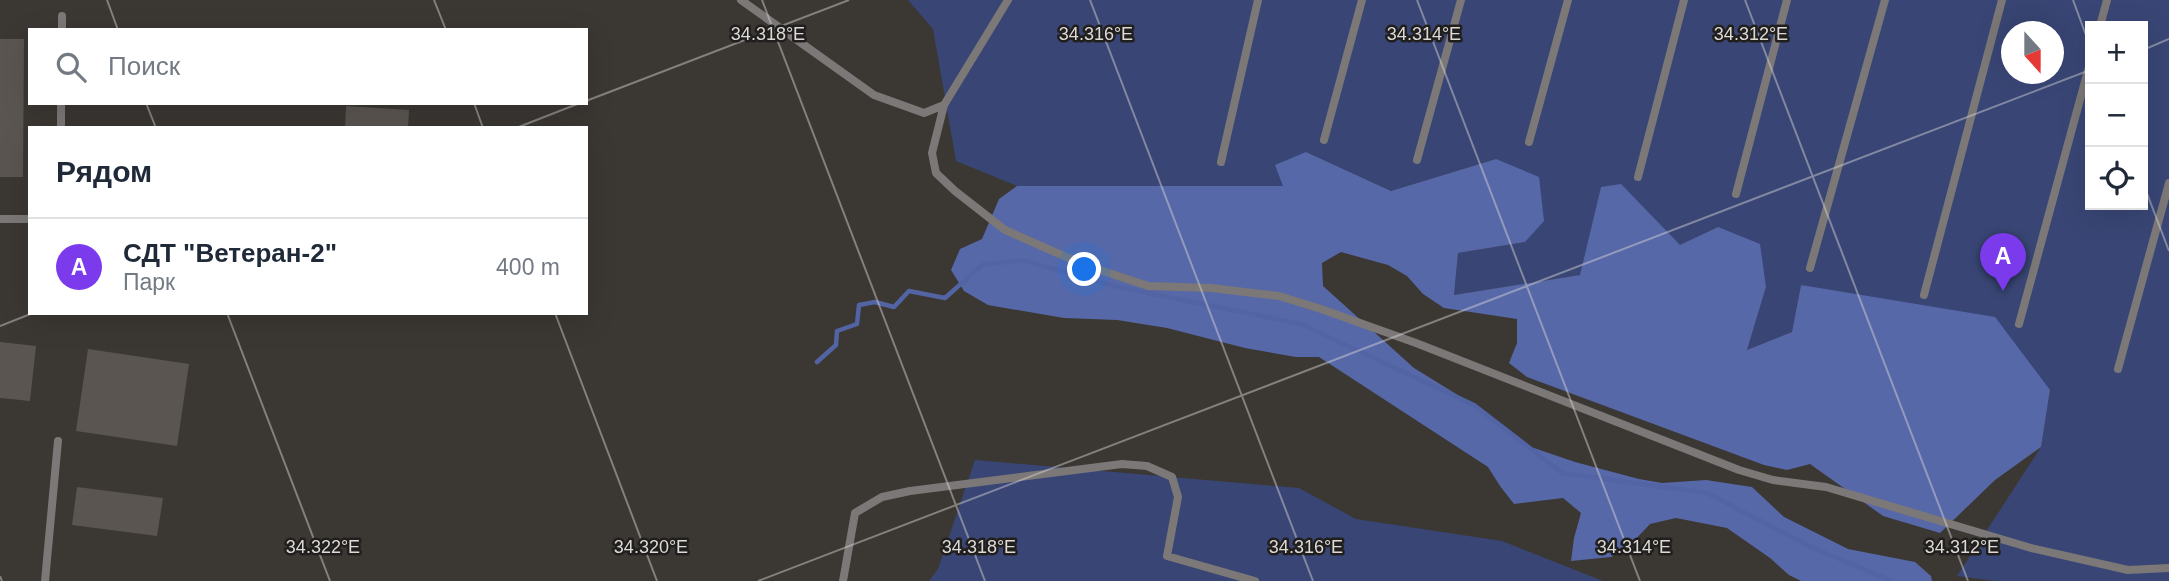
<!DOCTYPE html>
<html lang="ru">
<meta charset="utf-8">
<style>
:root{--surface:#fff;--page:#f6f6f7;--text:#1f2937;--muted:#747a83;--line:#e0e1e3;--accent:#7c3aed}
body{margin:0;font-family:Helvetica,sans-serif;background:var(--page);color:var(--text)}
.controls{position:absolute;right:21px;top:21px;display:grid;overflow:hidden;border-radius:0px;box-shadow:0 7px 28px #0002}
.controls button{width:63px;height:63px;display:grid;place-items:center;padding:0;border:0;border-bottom:2px solid var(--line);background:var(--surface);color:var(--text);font:35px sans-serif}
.compass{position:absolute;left:2001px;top:21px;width:63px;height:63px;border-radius:50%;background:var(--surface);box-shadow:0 7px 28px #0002;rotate:159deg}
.you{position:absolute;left:1085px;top:270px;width:24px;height:24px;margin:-18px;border:5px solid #fff;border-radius:50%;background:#1a73e8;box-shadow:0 0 0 10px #1a73e833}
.badge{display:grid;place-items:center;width:46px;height:46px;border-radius:50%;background:var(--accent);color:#fff;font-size:23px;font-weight:700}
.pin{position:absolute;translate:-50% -58px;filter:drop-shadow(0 2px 4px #0008)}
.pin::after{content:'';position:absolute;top:37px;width:24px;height:21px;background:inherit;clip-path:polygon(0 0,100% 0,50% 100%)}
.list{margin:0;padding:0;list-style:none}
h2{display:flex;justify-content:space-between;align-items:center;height:91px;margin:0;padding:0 28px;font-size:30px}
h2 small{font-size:23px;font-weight:400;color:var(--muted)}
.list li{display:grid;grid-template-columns:46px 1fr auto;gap:21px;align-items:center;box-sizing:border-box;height:98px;padding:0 28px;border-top:2px solid var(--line)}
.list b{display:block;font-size:26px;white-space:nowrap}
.list p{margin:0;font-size:23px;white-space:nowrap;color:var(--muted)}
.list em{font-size:23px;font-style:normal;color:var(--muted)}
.icon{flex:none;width:38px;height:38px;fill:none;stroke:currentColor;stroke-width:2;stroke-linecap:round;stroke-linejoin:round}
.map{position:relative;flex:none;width:2169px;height:581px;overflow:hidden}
.search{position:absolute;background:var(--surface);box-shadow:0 7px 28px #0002;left:28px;top:28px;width:560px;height:77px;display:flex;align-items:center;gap:18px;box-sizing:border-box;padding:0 24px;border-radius:0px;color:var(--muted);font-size:26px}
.panel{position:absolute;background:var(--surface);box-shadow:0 7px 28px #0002;left:28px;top:126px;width:560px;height:189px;border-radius:0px}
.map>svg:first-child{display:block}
.green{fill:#394675;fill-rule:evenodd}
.forest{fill:#5768a8}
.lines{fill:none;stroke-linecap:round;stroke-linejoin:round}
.stream{stroke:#5264a3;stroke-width:4.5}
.building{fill:#5a5551}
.service{stroke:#7b7877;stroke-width:8}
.ticks{fill:none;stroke:#dcd9d7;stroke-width:2;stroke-opacity:0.45}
.ticks-label{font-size:18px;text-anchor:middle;fill:#dcd9d7;stroke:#211f1d;stroke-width:5;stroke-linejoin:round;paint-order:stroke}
</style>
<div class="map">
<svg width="2169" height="581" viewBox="0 0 2169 581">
<rect width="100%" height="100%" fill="#3b3733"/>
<!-- green -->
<path class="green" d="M908 0H2169V581H1995L1957 576 2041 447 2050 390 1801 285 1792 332 1747 350 1766 287 1718 227 1680 246 1601 187 1581 275 1454 295 1458 253 1525 242 1496 159 1391 191 1306 152 1284 186H1017L956 161 933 29ZM2090 26H2143V205H2090ZM2011 32H2054V74H2011Z
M975 460 1299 488 1356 519 1502 541 1603 581H929L938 569Z"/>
<!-- forest -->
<path class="forest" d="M1306 152 1391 191 1496 159 1539 177 1544 221 1525 242 1458 253 1454 295 1580 275 1601 187 1621 184 1680 245 1718 227 1760 244 1766 287 1747 350 1792 332 1801 285 1995 317 2050 390 2041 447 1995 480 1940 533 1883 516 1810 464 1787 470 1764 465 1527 377 1509 363 1517 343V319L1444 308 1423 294 1407 276 1388 265 1341 252 1322 263 1323 286 1414 368 1474 405 1531 447 1575 462 1639 479 1662 483 1706 480 1752 487 1784 517 1848 549 1915 562 1931 576 1932 581H1801L1789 575 1770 558 1727 528 1676 518 1650 524 1632 543 1611 557 1571 561 1574 538 1581 513 1563 498 1514 504 1500 486 1488 467 1319 357H1296L1245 348 1167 328 1117 320 1064 318 988 305 964 291 951 270 960 249 982 239 999 199 1017 186H1283L1275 165Z"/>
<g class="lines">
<!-- stream -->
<path class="stream" d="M817 362 836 345 837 331 857 324 859 305 875 302 894 307 909 291 945 298 982 265 1022 260 1114 286 1301 324 1474 405 1562 473 1707 493 1813 548 1892 581"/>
</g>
<!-- building -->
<path class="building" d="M0 39H24L23 177H0Z
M346 106 409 110 408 128H345Z
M0 342 36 346 30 401 0 398Z
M88 349 189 364 177 446 76 431Z
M77 487 163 498 157 536 72 525Z"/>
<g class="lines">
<!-- service -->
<path class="service" d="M741 0 874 95 924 113 944 105
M1008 0 944 105 932 153 936 173 955 191 1005 230 1082 264 1148 286 1211 288 1279 296 1321 309 1416 343 1739 470 1773 480 1826 487 2031 548 2128 570 2169 568
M2100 26 2107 0
M62 30V16
M61 128V103
M1324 140 1362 0
M1529 142 1568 0
M1417 160 1461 0
M1221 162 1258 0
M1638 177 1684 0
M1736 194 1787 0
M0 219H30
M1810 268 1885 0
M1924 295 2002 0
M2019 324 2090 63
M2118 369 2169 183
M45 581 58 441
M843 581 855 513 882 497 910 491 1122 464 1147 466 1172 477 1178 497 1167 556 1255 581"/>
</g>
<!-- ticks -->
<path class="ticks" d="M107 0 118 30M434 0 446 30M762 0 985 581M1090 0 1313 581M1417 0 1640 581M1745 0 1968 581M2073 0 2090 46M2143 50 2169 39M586 101 849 0M146 103 156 128M474 103 483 128M516 128 580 103M2143 183 2169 251M227 313 330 581M555 313 657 581M0 326 33 313M0 576 2 581M758 581 2090 70"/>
<g class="ticks-label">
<text x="1096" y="40">34.316°E</text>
<text x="768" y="40">34.318°E</text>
<text x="1424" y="40">34.314°E</text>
<text x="1751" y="40">34.312°E</text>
<text x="323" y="553">34.322°E</text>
<text x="651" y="553">34.320°E</text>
<text x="979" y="553">34.318°E</text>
<text x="1306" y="553">34.316°E</text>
<text x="1634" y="553">34.314°E</text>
<text x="1962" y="553">34.312°E</text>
</g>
</svg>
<div class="controls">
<button>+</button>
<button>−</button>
<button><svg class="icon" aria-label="locate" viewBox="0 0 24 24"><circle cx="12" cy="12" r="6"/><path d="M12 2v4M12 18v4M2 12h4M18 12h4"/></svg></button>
</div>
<svg class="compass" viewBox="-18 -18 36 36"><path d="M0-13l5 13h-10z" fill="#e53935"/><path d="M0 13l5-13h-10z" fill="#747a83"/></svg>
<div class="you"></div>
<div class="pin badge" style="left:2003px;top:291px">A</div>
<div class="search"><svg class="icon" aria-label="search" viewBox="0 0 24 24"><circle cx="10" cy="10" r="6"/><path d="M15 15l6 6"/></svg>Поиск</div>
<section class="panel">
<h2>Рядом<small></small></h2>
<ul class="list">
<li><span class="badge">A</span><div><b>СДТ &quot;Ветеран-2&quot;</b><p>Парк</p></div><em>400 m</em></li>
</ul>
</section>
</div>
